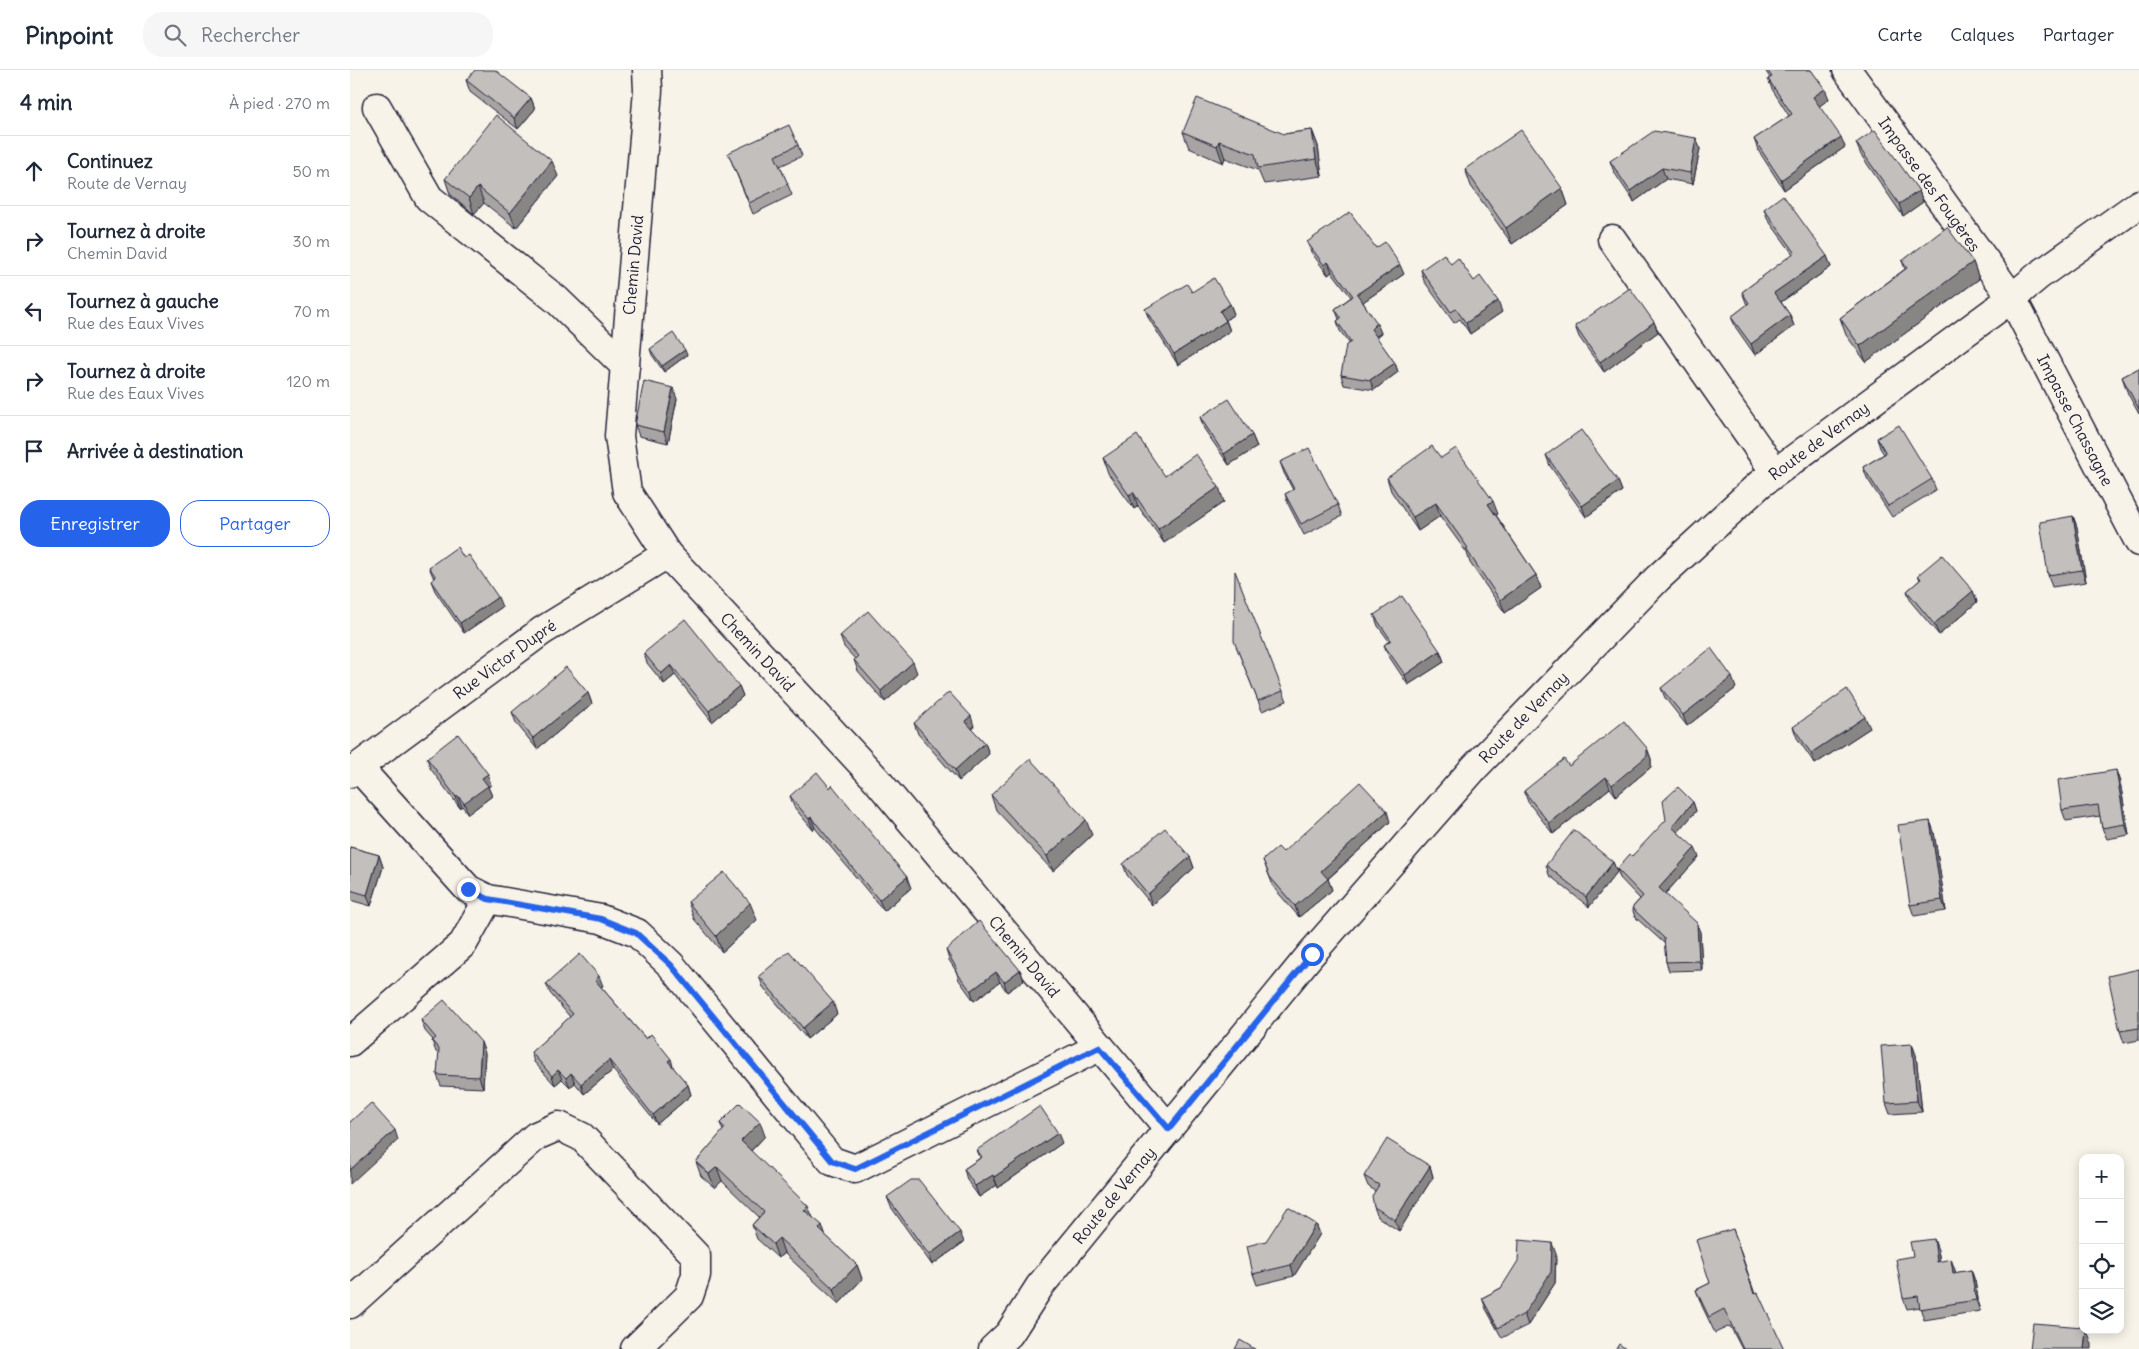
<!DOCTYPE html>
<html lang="fr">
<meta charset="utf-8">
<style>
:root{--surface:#fff;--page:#f6f6f7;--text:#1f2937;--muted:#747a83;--line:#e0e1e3;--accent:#2563eb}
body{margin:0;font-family:Delius,sans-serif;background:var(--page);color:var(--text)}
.controls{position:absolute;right:15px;bottom:15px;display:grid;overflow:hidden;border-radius:10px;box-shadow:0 2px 12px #0003}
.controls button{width:45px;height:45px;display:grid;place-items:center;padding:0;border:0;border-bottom:1px solid var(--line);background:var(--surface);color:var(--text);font:25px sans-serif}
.stop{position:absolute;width:15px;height:15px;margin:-11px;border:4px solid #2563eb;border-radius:50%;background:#fff}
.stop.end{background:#2563eb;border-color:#fff;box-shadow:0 1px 5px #0008}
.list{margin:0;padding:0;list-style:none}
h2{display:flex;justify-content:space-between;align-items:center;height:65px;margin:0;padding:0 20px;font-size:21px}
h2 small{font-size:16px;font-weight:400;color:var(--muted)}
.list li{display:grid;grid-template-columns:32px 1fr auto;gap:15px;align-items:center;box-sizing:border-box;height:70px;padding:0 20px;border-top:1px solid var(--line)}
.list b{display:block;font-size:19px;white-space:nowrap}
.list p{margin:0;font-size:16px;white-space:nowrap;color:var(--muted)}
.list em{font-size:16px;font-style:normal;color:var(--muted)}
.actions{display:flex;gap:10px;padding:15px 20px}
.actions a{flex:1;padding:11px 0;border:1px solid var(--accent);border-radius:20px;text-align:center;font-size:18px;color:var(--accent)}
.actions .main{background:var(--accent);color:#fff}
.icon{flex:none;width:28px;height:28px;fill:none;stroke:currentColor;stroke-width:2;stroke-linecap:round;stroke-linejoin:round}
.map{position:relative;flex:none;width:1789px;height:1279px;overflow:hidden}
header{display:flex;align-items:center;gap:30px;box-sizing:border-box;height:70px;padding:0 25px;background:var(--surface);border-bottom:1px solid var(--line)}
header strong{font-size:24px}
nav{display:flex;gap:28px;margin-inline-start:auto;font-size:18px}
.search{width:350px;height:45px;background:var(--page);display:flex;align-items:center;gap:12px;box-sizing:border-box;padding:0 18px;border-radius:20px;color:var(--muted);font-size:19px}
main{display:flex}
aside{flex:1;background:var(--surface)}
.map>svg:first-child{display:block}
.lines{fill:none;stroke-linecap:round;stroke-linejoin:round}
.minor-casing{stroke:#22223b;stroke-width:31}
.minor{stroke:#f7f3e8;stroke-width:28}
.wall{fill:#a7a4a3;stroke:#22223b}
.shaded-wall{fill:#888684;stroke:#22223b}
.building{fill:#c2bfbd;stroke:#22223b}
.route{stroke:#2563eb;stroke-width:6}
.labels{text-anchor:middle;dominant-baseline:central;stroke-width:4;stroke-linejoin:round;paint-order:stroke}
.street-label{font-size:16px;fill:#22223b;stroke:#f7f3e8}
</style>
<header>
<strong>Pinpoint</strong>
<div class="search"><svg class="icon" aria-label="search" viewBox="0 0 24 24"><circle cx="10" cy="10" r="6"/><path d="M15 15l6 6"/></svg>Rechercher</div>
<nav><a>Carte</a><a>Calques</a><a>Partager</a></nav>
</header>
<main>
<aside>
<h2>4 min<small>À pied · 270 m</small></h2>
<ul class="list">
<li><svg class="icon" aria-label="ahead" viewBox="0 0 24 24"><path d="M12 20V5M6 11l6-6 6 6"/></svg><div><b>Continuez</b><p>Route de Vernay</p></div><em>50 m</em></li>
<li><svg class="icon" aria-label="right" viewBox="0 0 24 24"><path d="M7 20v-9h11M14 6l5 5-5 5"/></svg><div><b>Tournez à droite</b><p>Chemin David</p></div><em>30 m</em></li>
<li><svg class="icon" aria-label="left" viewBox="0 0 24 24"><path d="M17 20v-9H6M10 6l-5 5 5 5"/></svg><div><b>Tournez à gauche</b><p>Rue des Eaux Vives</p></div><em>70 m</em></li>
<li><svg class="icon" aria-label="right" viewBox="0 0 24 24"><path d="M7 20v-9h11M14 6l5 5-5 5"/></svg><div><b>Tournez à droite</b><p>Rue des Eaux Vives</p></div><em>120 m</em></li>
<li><svg class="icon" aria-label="arrive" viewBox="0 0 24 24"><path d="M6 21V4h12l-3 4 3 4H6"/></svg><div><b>Arrivée à destination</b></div></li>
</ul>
<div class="actions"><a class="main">Enregistrer</a><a>Partager</a></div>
</aside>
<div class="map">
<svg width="1789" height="1279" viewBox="0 0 1789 1279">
<rect width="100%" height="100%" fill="#f7f3e8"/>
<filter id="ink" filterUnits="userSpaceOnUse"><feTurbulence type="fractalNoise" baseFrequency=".02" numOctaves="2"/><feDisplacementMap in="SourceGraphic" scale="10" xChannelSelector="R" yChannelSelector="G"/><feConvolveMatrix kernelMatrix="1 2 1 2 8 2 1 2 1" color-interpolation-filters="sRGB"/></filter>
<g filter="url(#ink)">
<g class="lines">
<defs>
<g id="minor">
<path id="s1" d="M297 0 298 20 269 366 277 422 317 484 526 709 819 1059"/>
<path id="s2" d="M1497 0 1662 228 1789 472"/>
<path d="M27 37 79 128 207 230 275 296"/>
<path d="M1262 169 1425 402"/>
<path d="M8 697 118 819 138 829 251 849 287 863 321 895 482 1091 505 1099 749 977"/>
<path id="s3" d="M0 703 192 561 317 484"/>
<path d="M0 972 113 874 138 829"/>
<path d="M0 1234 186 1066 209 1056 232 1067 346 1186V1205L339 1226 285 1279"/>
<path id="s4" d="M643 1279 659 1264 690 1216 961 884 1124 698 1308 508 1410 414 1662 228 1688 206 1789 134"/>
</g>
</defs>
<!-- minor casing -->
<use href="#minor" class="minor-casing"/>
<!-- minor -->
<use href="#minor" class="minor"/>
</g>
<!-- wall -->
<path class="wall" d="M1415 0H1461L1479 29 1469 36 1495 77 1434 120 1408 80 1404 69 1439 46 1422 19 1418 9 1420 8Z
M116 10 181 28 185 39 168 59 120 22Z
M962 60 968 76 972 106 914 114 908 100 875 88 873 93 839 78 833 62 934 64Z
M1346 68 1350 79 1343 114 1316 109 1284 132 1264 102 1260 91Z
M1506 73 1569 121 1573 132 1553 146 1511 85Z
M448 75 452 86 430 96 442 125 403 144 378 83Z
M1115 99 1212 118 1218 135 1162 174 1121 116Z
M208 106 166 158 134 133 124 144 100 124 95 109Z
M1414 139 1477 186 1481 197 1431 232 1440 245 1444 256 1405 285 1386 258 1381 247 1397 235 1392 222 1443 184 1418 150Z
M957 172 1026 178 1054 204 1013 232 1031 263 1026 267 1045 293 1048 302 1024 320 994 315 991 305 999 273 990 261 987 251 989 249 985 239 1001 227 982 202 978 205 961 182Z
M1552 191 1623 192 1629 209 1516 292 1496 265 1490 248 1555 199Z
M1101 194 1124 211 1152 242 1120 264 1110 249 1104 253 1074 211 1071 200Z
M842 222 880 234 884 244 876 250 880 261 828 295 799 249 795 239Z
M1304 252 1308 262 1254 302 1229 267 1225 256Z
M300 279 337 285 314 302 302 285Z
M1789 298V344L1778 324 1772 307Z
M327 329 318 373 289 366 285 355Z
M850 347 902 365 907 377 879 395 854 359Z
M1527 368 1582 409 1586 420 1542 447 1517 408 1513 397 1534 384 1530 378Z
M1196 385 1268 411 1272 421 1236 447 1200 396Z
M753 388 815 406 874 432 814 473 788 436 784 439 758 403Z
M1091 388 1148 444 1146 445 1186 505 1191 518 1155 543 1120 493 1117 483 1090 446 1068 461 1041 421 1037 408Z
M930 392 988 435 992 446 954 465 938 434 935 424 943 420 934 403Z
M1723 446 1727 457 1736 512 1702 517 1698 505Z
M114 488 152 537 114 563 85 521 81 511 84 509 79 497Z
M1568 505 1623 521 1627 532 1589 565 1561 532 1557 521 1570 510Z
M1024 545 1090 581 1094 592 1058 615 1038 585 1034 575 1039 571 1028 556Z
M490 566 567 603 535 632 508 601 504 590 505 589 494 577Z
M888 581 933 621 937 631 912 641Z
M294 583 389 616 393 626 362 652 325 605 314 614 297 593Z
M1311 618H1386L1337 656 1315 628Z
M238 623 242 634 187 679 166 653 162 642Z
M564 653 624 656 622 659 635 673 639 684 609 711 568 664Z
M1443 657 1520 658 1465 694 1447 668Z
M1297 678 1301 689V697L1266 726 1260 718 1203 764 1178 732 1174 721 1219 696Z
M77 688 141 715 138 717 142 726 118 744 112 736 110 738 80 698Z
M1770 712 1779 765 1757 769 1752 758 1750 746 1716 751 1712 740Z
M641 725 742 765 703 801 646 740Z
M440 726 561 818 534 841 465 758 463 760 444 737Z
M1343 732 1346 741 1328 762 1349 787 1315 824 1350 862 1352 900 1319 901 1316 892 1315 874 1285 847 1282 838 1290 829 1270 808 1267 799Z
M1580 751 1584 762 1596 841 1564 846 1560 835Z
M1040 752 978 809 982 820 949 847 924 818 913 790 933 782Z
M0 777 29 785 33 797 21 836 0 830Z
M840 787 844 798 802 835 777 805 773 794Z
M1263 792 1267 802 1239 837 1199 805 1196 795Z
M338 832 407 850 372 882 344 849Z
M596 880 670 900 674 910 657 922 650 912 624 931 609 910 606 901 599 890Z
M1789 899V970L1774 973 1770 961Z
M409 906 487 944 457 969 413 917Z
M196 914 253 916 251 917 296 969 324 999 338 1015 341 1025 307 1054 263 1000 234 1024 225 1013 220 1017 212 1009 205 1015 184 992 181 982 220 947 200 923Z
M71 950 135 983 133 1018 91 1016 87 1005 89 985 86 982 82 971 83 970 75 961Z
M1562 974 1566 985 1572 1042 1540 1044 1536 1033Z
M370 1053 415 1066 401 1081 462 1147 475 1165 507 1195 512 1209 489 1234 434 1183 428 1188 407 1169 402 1155 409 1147 372 1111 365 1118 351 1106 346 1092 373 1061Z
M712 1073 648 1118 647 1115 629 1127 617 1110 614 1099 630 1088 627 1080Z
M1080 1096 1083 1107 1049 1161 1028 1147 1024 1137 1025 1121 1018 1116 1014 1106Z
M537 1127 614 1172 582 1195 541 1137Z
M966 1154 970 1164 944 1206 907 1215 903 1204 916 1171Z
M1383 1159 1405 1224 1434 1279H1392L1380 1256 1365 1263 1352 1236 1346 1220 1360 1213Z
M1588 1180 1590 1191 1605 1200V1203L1621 1200 1625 1211 1630 1241 1574 1250 1570 1237 1557 1239 1553 1228 1563 1186Z
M1206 1184 1205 1213 1178 1255 1152 1268 1136 1239 1132 1228 1151 1218Z"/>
<!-- shaded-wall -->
<path class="shaded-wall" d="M1475 19 1479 29 1467 38 1463 27Z
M181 28 185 39 168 59 164 48Z
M962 60 968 76 972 106 966 89Z
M1491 67 1495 77 1434 120 1431 110Z
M1346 68 1350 79 1343 114 1340 103Z
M869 71 875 88 873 93 867 76Z
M202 91 208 106 166 158 160 143Z
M1312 98 1316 109 1284 132 1280 121Z
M128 117 134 133 124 144 119 128Z
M1212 118 1218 135 1162 174 1156 158Z
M1569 121 1573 132 1553 146 1549 134Z
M1477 186 1481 197 1428 234 1424 223Z
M978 192 982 202 978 205 974 195Z
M1623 192 1629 209 1516 292 1510 276Z
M1050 195 1054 204 1010 234 1007 224Z
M1148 231 1152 242 1120 264 1116 253Z
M880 234 884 244 874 251 870 241Z
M1440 245 1444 256 1405 285 1401 274Z
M876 251 880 261 828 295 824 284Z
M1304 252 1308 262 1254 302 1250 292Z
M1027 253 1031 263 1024 268 1021 259Z
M335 280 337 285 314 302 312 296Z
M1045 293 1048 302 1024 320 1020 310Z
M323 318 327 329 318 373 314 362Z
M902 365 907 377 879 395 874 384Z
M1268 411 1272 421 1236 447 1232 436Z
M869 417 874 432 814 473 808 459Z
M783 422 788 436 784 439 779 425Z
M1143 431 1148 444 1143 447 1138 434Z
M1086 433 1090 446 1068 461 1063 447Z
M1723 446 1727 457 1736 512 1732 500Z
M1186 505 1191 518 1155 543 1150 530Z
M1623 521 1627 532 1589 565 1584 554Z
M148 527 152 537 114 563 110 553Z
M1090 581 1094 592 1058 615 1055 605Z
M563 592 567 603 535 632 531 621Z
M321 595 325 605 314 614 311 604Z
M1382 607 1386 618 1337 656 1333 645Z
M389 616 393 626 362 652 359 641Z
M238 623 242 634 187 679 183 668Z
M621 646 624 656 619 662 615 651Z
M1515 647 1520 658 1465 694 1461 683Z
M635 673 639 684 609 711 605 700Z
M1297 678 1301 689V697L1266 726 1262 715Z
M1766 700 1770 712 1779 765 1775 754Z
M138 704 141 715 138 717 142 726 118 744 114 733 132 708Z
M1256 707 1260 718 1203 764 1199 753Z
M108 726 112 736 110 738 106 727Z
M1343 732 1346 741 1325 766 1322 757Z
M1037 741 1040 752 975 811 978 809 982 820 949 847 945 836 971 801Z
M461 747 465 758 463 760 459 749Z
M736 750 742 765 703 801 697 786Z
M1580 751 1584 762 1596 841 1592 830Z
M1345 778 1349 787 1312 827 1309 818Z
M29 785 33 797 21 836 17 825Z
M840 787 844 798 802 835 798 824Z
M1263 792 1267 802 1239 837 1236 827Z
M557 807 561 818 534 841 529 830Z
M400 833 407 850 372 882 366 866Z
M1347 853 1350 862 1352 900 1349 891Z
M670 900 674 910 657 922 654 912Z
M646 902 650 912 624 931 621 921Z
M249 906 253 916 248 920 245 910Z
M483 932 487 944 457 969 453 958Z
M131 972 135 983 133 1018 129 1007Z
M1562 974 1566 985 1572 1042 1567 1031Z
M321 989 324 999 318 991Z
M259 990 263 1000 234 1024 231 1014Z
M208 1000 212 1009 205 1015 202 1006Z
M221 1003 225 1013 220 1017 216 1008Z
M338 1015 341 1025 307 1054 303 1045Z
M410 1052 415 1066 396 1086 391 1071Z
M45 1060 48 1070 0 1114V1100Z
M708 1063 712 1073 648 1118 644 1107Z
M1080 1096 1083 1107 1049 1161 1045 1150Z
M367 1097 372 1111 365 1118 359 1104Z
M643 1105 647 1115 629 1127 625 1116Z
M458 1136 464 1150 454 1140Z
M966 1154 970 1164 944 1206 941 1195Z
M472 1155 477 1170 469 1159Z
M610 1162 614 1172 582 1195 579 1185Z
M429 1168 434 1183 428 1188 423 1174Z
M1584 1169 1588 1180 1591 1203 1587 1192Z
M1202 1173 1206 1184 1205 1213 1178 1255 1174 1244Z
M1601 1189 1605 1200 1607 1214 1603 1203Z
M507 1195 512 1209 489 1234 484 1219Z
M1621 1200 1625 1211 1630 1241 1626 1230Z
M1736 1260H1737L1742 1274V1279H1734Z"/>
<!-- building -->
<path class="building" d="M125 0H145L181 28 164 48 116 10Z
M1417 0H1461L1475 19 1463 27 1491 67 1431 110 1404 69 1442 44 1418 9 1422 7Z
M847 28 934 64 962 60 966 89 908 98 905 84 869 71 867 76 833 62Z
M146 45 202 91 160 143 128 117 119 128 95 109Z
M439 55 448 75 425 86 438 114 399 133 378 83Z
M1171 60 1212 118 1156 158 1115 99Z
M1525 60 1569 121 1549 134 1506 73Z
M1304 61 1346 68 1340 103 1312 98 1280 121 1260 91Z
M1433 125 1477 186 1424 223 1440 245 1401 274 1381 247 1399 233 1392 222 1445 182 1414 139Z
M1000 142 1026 178 1035 172 1050 195 1007 224 1027 253 1021 259 1045 293 1020 310 991 305 996 275 1001 272 987 251 991 248 985 239 1003 226 978 192 974 195 957 172Z
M1597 157 1623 192 1510 276 1490 248 1557 198 1552 191Z
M1094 184 1101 194 1108 188 1124 211 1130 206 1148 231 1116 253 1106 239 1101 242 1071 200Z
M864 208 880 234 870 241 876 251 824 284 795 239 837 214 842 222Z
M1280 218 1304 252 1250 292 1225 256Z
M323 263 335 280 312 296 300 279Z
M1789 298V339L1772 307Z
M294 311 323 318 314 362 285 355Z
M879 329 902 365 874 384 850 347Z
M1549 355 1582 409 1538 436 1513 397 1536 383 1527 368Z
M1231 360 1268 411 1232 436 1196 385Z
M787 365 815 406 846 384 869 417 808 459 783 422 779 425 753 388Z
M1082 376 1091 388 1106 378 1143 431 1138 434 1186 505 1150 530 1116 479 1118 478 1086 433 1063 447 1037 408Z
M959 378 988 435 951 454 935 424 944 419 930 392Z
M1723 446 1732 500 1698 505 1690 452Z
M107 477 114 488 119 485 148 527 110 553 81 511 86 507 79 497Z
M1592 485 1623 521 1584 554 1557 521 1571 509 1568 505Z
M885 501 933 621 908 631 884 571Z
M1052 526 1090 581 1055 605 1034 575 1041 570 1024 545Z
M518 541 563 592 531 621 504 590 508 586 490 566Z
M335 549 389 616 359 641 321 595 311 604 294 583Z
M1361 578 1382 607 1333 645 1311 618Z
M216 597 238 623 183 668 162 642Z
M1497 619 1515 647 1461 683 1443 657Z
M599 622 621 646 615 651 635 673 605 700 564 653Z
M1274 651 1297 678V686L1262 715 1256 707 1199 753 1174 721 1214 689 1219 696Z
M108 664 138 704 132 708 138 716 114 733 108 726 106 727 77 688Z
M680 689 736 750 697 786 641 725Z
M1766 700 1775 754 1752 758 1748 735 1712 740 1708 710Z
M467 702 480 718 482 715 557 807 529 830 461 747 459 749 440 726Z
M1010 712 1037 741 971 801 978 809 945 836 920 807 913 790 928 777 933 782Z
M1328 717 1343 732 1322 757 1345 778 1309 818 1347 853 1349 891 1316 892 1314 868 1282 838 1293 826 1267 799 1280 784 1282 786 1316 750 1313 731Z
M1580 751 1592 830 1560 835 1548 755Z
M815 758 840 787 798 824 773 794Z
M1224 760 1263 792 1236 827 1196 795Z
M0 777 29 785 17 825 0 820Z
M374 802 400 833 366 866 338 832Z
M629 851 670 900 654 912 646 902 621 921 605 900 607 899 596 880Z
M439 881 483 932 453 958 409 906Z
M230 884 249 906 245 910 296 969 301 964 321 989 318 991 338 1015 303 1045 259 990 231 1014 221 1003 216 1008 208 1000 202 1006 181 982 223 944 196 914Z
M1789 899V958L1770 961 1758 906Z
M94 930 131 972 129 1007 87 1005 89 979 82 971 86 968 71 950Z
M1562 974 1567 1031 1536 1033 1531 976Z
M21 1033 45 1060 0 1100V1052Z
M390 1033 410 1052 391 1071 458 1136 454 1140 472 1155 469 1159 507 1195 484 1219 429 1168 423 1174 402 1155 414 1142 367 1097 359 1104 346 1092 375 1058 370 1053Z
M690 1036 708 1063 644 1107 643 1105 625 1116 614 1099 632 1087 627 1080Z
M1037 1069 1080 1096 1045 1150 1024 1137 1022 1126 1029 1115 1014 1106Z
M561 1110H569L610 1162 579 1185 537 1127Z
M938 1137 966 1154 941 1195 903 1204 897 1176 916 1171Z
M1383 1159 1404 1224 1408 1223 1434 1279H1393L1374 1239 1359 1247 1346 1220 1360 1213 1346 1170Z
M1584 1169 1587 1192 1601 1189 1603 1203 1621 1200 1626 1230 1570 1239 1568 1226 1553 1228 1546 1189 1563 1186 1560 1172Z
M1169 1170 1202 1173 1201 1202 1174 1244 1148 1258 1132 1228 1151 1218 1168 1191Z
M1683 1253 1733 1257V1260H1736L1734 1279H1680Z
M890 1270 905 1279H885Z
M1269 1274 1276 1279H1266Z"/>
</g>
<g class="lines" filter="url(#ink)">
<!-- route -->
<path class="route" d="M118 819 138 829 251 849 286 863 321 895 482 1091 505 1099 749 977 819 1059 962 884"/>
</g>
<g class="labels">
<!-- street labels -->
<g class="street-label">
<text stroke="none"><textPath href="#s2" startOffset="141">Impasse des Fougères</textPath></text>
<text transform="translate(283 195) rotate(-85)">Chemin David</text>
<text stroke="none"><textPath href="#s2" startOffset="419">Impasse Chassagne</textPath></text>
<text stroke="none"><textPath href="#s4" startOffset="1231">Route de Vernay</textPath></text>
<text stroke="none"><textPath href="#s1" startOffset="631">Chemin David</textPath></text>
<text stroke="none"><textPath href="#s3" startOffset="192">Rue Victor Dupré</textPath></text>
<text stroke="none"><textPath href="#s4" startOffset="826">Route de Vernay</textPath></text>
<text stroke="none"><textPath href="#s1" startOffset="1036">Chemin David</textPath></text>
<text stroke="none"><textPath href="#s4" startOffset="196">Route de Vernay</textPath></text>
</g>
</g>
</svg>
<div class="controls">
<button>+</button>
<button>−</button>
<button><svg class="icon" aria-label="locate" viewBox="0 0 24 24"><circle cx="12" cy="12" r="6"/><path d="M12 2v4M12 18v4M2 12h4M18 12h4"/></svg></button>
<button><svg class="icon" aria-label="layers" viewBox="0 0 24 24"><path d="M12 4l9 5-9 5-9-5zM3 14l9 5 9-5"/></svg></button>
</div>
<div class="stop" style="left:962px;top:884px"></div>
<div class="stop end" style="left:118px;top:819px"></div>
</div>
</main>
